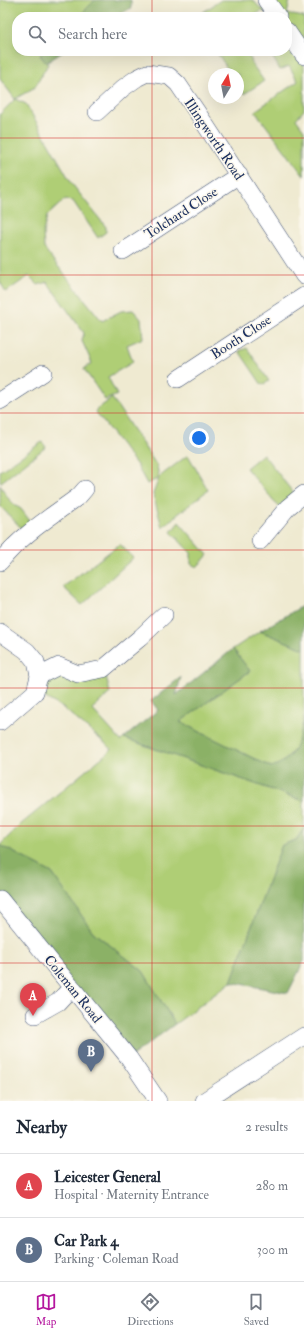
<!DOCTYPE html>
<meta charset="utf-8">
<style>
:root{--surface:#fff;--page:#f6f6f7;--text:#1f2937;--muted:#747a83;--line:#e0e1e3;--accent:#b5179e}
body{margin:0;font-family:"IM FELL Double Pica",serif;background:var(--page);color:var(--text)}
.compass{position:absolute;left:208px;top:68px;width:36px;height:36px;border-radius:50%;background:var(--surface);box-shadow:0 4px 16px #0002;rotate:10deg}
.you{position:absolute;left:199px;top:438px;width:14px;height:14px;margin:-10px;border:3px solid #fff;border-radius:50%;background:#1a73e8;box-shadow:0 0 0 6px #1a73e833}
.badge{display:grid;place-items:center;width:26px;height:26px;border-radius:50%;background:var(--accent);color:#fff;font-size:13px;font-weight:700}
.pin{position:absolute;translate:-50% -33px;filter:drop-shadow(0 1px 2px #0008)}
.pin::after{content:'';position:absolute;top:21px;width:14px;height:12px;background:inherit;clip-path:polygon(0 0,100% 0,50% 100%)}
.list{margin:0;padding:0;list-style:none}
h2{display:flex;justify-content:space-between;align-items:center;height:52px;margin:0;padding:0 16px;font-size:17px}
h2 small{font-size:13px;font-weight:400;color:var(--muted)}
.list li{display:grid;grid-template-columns:26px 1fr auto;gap:12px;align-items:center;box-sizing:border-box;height:64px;padding:0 16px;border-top:1px solid var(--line)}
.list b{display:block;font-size:15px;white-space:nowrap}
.list p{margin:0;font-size:13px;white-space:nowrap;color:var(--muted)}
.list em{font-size:13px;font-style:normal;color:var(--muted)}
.icon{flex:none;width:22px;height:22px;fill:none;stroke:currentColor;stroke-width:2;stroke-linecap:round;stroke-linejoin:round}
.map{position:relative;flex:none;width:304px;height:1101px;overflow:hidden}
.search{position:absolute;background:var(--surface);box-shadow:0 4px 16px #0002;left:12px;right:12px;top:12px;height:44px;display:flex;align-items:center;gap:10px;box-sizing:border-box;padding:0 14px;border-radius:16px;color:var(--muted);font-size:15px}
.sheet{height:180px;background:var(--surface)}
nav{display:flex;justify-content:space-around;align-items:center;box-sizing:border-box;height:56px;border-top:1px solid var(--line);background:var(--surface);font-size:11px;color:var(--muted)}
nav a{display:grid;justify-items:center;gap:2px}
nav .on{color:var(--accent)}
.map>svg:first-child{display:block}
.green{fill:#afce75;stroke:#657e6a}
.forest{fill:#8bb166;stroke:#537062}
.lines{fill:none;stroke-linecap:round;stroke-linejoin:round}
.minor-casing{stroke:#3b4b6f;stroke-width:18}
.minor{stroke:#fff;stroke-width:17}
.grid{fill:none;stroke:#d62828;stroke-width:1;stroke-opacity:0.55}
.labels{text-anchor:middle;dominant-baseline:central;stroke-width:3;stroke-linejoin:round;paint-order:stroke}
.street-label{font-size:14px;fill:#1b2f5e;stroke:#fbf7ec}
</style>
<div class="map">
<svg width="304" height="1101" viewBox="0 0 304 1101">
<rect width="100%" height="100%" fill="#fbf7ec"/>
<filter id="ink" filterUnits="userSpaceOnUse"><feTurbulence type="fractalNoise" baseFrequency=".025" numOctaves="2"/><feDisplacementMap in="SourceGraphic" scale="8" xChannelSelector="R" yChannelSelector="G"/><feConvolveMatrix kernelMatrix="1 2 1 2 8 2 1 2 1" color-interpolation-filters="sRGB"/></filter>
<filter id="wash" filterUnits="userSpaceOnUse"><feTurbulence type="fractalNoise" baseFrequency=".012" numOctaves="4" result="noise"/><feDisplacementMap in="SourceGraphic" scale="16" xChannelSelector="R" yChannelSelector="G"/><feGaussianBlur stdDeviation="0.9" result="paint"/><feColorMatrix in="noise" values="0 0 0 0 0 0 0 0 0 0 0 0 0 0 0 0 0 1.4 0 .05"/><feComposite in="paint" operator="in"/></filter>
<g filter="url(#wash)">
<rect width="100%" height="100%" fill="#efead1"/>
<!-- green -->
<path class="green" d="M0 0H95L78 17H17V51H44L40 56 48 64 35 87 15 99 26 104 72 184 106 227V232L98 238 73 201 64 200 47 216 43 232 44 248 53 260 102 321 121 311 133 310 141 319 143 338 127 345 133 362 108 377 117 395 105 400 84 369 92 363 82 341 84 333 47 282 38 285 29 276 6 292 0 282V114L15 99 0 79Z
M221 0H253L262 10 266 0H290L287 14 304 17V56L287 31V17H278L276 14 262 11 251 17H196Z
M287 49 304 65V110L296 119 304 130V176L255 111 298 81 289 66 280 70 272 56 276 51H287Z
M216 51H249L247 55 251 59 252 64 264 81 244 94 238 85V74H231Z
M247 348 269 381 262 385 239 351Z
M112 398 157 466 159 477 188 455 208 490 162 527 153 494 159 478 147 484 136 464 95 411Z
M42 442 46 447 0 483V471Z
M263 454 295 495 280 508 246 468Z
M0 485 8 498 16 506 21 509 36 529 28 535 0 506Z
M179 522 208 555 197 567 191 564V553L171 532Z
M120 544 133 558 82 605 63 587Z
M260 631 304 649V717L297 747 281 764 271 767 180 722 250 671 233 649Z
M104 668 110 693 92 709 121 741 124 738 304 801V828L296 840 282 845 231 982 175 1024 143 971 93 932 52 873 0 845 20 825 112 749 63 708 35 692 39 676Z"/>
<!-- forest -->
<path class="forest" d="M95 0H131V8L115 17H78Z
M44 51H64L46 63 40 55Z
M304 605V649L260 631Z
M233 649 250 671 180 722 271 767C296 760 299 739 304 717V801L124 738 158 710 151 701 181 677 176 695Z
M304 828V961L288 993 231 982 282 845 296 840Z
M0 845 52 873 93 932 143 971 175 1024 129 1058 0 899Z"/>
</g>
<g filter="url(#ink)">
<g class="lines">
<defs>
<path id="minor" d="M266 0 278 17
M287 31 304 56
M97 112 123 88 137 78 147 73 169 76 178 84 197 112 304 276
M123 251 239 175
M178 379 304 296
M0 401 43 373
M260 541 288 507 304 494
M0 562C21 535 52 516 79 496L85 489
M0 632 27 651 36 662 39 676 35 692 0 722
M39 676 59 666 78 674 103 669 141 637 164 615
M0 899 129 1058 158 1101
M35 1015 58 1002 72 987
M204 1101 304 1036"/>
</defs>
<!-- minor casing -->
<use href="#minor" class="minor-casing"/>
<!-- minor -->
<use href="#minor" class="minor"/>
</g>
</g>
<!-- grid -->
<path class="grid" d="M152 0V17M152 51V1101M0 138H304M0 275H304M0 413H304M0 550H304M0 688H304M0 826H304M0 963H304"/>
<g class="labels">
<!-- street labels -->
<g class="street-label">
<text transform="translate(214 139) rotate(56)">Illingworth Road</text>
<text transform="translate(181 213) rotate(-33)">Tolchard Close</text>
<text transform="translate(241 337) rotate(-33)">Booth Close</text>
<text transform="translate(73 989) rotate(51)">Coleman Road</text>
</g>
</g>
</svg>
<svg class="compass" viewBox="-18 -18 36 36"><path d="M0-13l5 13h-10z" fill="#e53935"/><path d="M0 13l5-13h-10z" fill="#747a83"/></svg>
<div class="you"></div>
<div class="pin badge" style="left:33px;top:1016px;background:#e0444e">A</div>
<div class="pin badge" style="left:91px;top:1072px;background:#5c6f8a">B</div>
<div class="search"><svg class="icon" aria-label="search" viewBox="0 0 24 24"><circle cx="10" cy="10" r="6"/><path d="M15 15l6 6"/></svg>Search here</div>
</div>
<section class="sheet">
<h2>Nearby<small>2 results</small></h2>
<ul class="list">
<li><span class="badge" style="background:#e0444e">A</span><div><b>Leicester General</b><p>Hospital · Maternity Entrance</p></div><em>280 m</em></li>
<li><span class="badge" style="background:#5c6f8a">B</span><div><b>Car Park 4</b><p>Parking · Coleman Road</p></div><em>300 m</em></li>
</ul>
</section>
<nav>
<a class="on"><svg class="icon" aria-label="map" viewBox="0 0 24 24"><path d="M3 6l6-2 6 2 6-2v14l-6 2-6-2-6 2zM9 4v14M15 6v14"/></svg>Map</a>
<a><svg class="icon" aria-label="directions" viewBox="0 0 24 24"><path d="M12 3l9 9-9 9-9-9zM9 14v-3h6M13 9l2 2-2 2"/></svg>Directions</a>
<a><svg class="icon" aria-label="saved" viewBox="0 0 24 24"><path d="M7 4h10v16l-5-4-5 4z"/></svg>Saved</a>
</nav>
